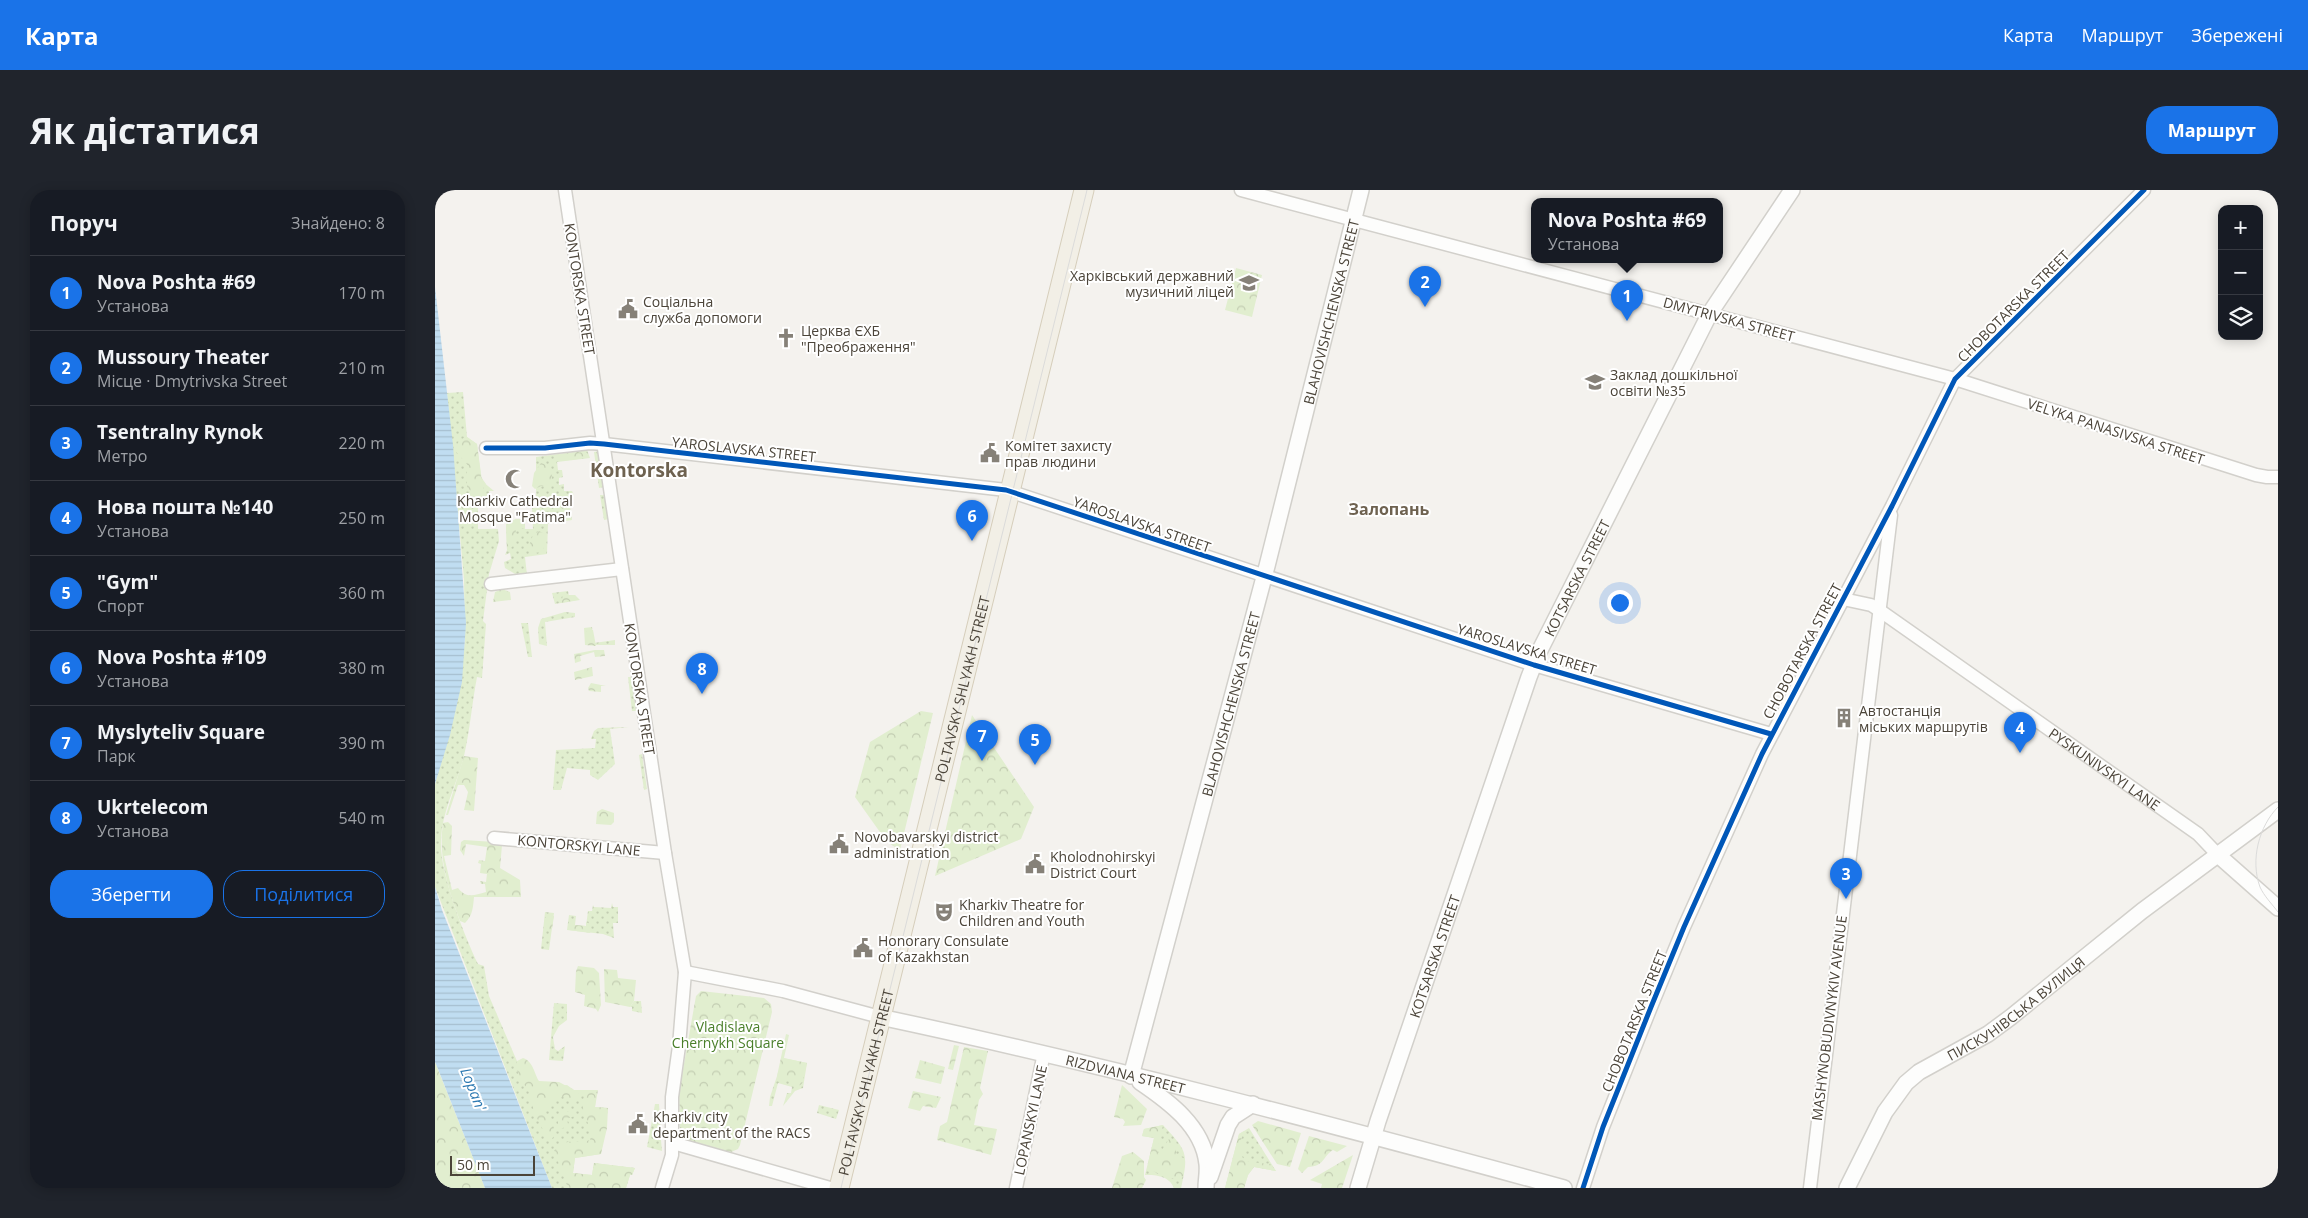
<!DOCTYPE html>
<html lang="uk">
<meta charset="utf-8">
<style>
:root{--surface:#171b24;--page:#20242c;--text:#f1f3f6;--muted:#9ea1a6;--line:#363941;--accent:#1a73e8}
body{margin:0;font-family:"Open Sans",sans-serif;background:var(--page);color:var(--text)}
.controls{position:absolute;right:15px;top:15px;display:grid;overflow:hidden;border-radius:10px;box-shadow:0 2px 12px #0003}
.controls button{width:45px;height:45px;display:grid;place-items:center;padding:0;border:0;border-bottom:1px solid var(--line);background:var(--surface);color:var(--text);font:25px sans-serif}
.scale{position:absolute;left:15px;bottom:12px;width:85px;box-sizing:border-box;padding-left:5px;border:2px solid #4b4439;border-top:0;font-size:14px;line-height:18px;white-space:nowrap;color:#4b4439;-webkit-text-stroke:4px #fff;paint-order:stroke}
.you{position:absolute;left:1184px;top:412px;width:18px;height:18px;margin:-12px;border:4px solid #fff;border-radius:50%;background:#1a73e8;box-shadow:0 0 0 8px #1a73e833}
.badge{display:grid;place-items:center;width:32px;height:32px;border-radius:50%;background:var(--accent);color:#fff;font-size:16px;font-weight:700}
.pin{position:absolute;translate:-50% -41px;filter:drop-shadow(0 1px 2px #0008)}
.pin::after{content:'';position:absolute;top:26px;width:18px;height:15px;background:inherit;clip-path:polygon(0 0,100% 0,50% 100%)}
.popup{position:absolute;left:1096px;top:8px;width:192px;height:65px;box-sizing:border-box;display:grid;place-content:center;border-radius:10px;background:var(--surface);filter:drop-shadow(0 1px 4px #0005);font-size:16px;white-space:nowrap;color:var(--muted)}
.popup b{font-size:19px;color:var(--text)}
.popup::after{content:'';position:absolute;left:50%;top:100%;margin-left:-10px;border:10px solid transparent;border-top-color:var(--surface)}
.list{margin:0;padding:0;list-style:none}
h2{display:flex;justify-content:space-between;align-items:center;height:65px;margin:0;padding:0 20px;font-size:21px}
h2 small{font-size:16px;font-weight:400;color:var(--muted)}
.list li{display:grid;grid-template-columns:32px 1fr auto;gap:15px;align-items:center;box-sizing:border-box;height:75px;padding:0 20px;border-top:1px solid var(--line)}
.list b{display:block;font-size:19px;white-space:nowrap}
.list p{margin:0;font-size:16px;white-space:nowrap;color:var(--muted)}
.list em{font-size:16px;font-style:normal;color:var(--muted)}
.actions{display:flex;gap:10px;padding:15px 20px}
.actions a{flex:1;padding:11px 0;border:1px solid var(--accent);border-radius:20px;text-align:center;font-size:18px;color:var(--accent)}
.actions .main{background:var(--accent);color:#fff}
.icon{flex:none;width:28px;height:28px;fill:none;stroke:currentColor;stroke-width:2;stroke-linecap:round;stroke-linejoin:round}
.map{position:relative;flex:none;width:1843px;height:998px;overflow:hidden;border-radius:20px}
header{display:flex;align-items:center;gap:30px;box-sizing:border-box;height:70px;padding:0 25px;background:var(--accent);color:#fff}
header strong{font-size:24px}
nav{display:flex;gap:28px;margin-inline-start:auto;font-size:18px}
.intro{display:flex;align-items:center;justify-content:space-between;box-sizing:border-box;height:120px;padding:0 30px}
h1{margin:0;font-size:35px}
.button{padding:12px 22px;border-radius:20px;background:var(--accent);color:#fff;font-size:18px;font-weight:700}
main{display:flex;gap:30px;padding:0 30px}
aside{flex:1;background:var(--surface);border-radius:20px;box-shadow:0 2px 12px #0003}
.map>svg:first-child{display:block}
.grass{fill:url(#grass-dots)}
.forest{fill:url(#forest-crowns)}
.water{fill:url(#water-rules)}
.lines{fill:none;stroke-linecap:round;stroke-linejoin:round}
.minor-casing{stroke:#d2d0cb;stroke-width:15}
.tertiary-casing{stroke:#d2d0cb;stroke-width:18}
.primary-casing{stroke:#d6cebb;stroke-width:21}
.minor{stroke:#fdfdfc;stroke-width:12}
.tertiary{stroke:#fdfdfc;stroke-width:15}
.primary{stroke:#f2efe6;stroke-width:19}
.tram{stroke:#dbdbda;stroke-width:1}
.cycleway-casing{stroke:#fff;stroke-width:8}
.cycleway{stroke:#0057b8;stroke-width:5}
.labels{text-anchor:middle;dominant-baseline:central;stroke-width:4;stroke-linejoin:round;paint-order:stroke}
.poi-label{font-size:14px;fill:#4b4439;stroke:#fff;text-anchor:start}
.street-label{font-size:14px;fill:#4b4439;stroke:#fff}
.park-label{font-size:14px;fill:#4a7f2a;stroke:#fff}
.water-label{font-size:15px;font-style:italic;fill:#2e7ab2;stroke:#fff}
.quarter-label{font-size:16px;font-weight:bold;fill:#6e6250;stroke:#fff}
.district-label{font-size:19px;font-weight:bold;fill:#6e6250;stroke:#fff}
</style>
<header>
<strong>Карта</strong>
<nav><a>Карта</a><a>Маршрут</a><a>Збережені</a></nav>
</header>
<div class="intro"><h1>Як дістатися</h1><a class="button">Маршрут</a></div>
<main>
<aside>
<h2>Поруч<small>Знайдено: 8</small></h2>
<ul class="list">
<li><span class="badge">1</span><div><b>Nova Poshta #69</b><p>Установа</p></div><em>170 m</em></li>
<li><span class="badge">2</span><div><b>Mussoury Theater</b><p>Місце · Dmytrivska Street</p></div><em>210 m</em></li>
<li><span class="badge">3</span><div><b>Tsentralny Rynok</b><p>Метро</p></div><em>220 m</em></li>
<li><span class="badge">4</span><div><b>Нова пошта №140</b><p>Установа</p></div><em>250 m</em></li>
<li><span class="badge">5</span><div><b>&quot;Gym&quot;</b><p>Спорт</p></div><em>360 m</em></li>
<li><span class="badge">6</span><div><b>Nova Poshta #109</b><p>Установа</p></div><em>380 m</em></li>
<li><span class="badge">7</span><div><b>Myslyteliv Square</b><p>Парк</p></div><em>390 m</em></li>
<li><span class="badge">8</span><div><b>Ukrtelecom</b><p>Установа</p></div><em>540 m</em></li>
</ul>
<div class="actions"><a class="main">Зберегти</a><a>Поділитися</a></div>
</aside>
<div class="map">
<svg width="1843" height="998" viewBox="0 0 1843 998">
<defs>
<pattern id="grass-dots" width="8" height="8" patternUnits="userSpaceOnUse" patternTransform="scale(1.25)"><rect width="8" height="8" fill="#e1eecf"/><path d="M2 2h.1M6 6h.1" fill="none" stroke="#c3cdb2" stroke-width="1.8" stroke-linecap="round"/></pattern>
<pattern id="forest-crowns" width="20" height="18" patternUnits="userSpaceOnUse" patternTransform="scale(1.25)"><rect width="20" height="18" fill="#e1eecf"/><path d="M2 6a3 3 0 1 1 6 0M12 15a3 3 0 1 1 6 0" fill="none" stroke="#c3cdb2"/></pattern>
<pattern id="water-rules" width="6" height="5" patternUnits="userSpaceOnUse" patternTransform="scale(1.25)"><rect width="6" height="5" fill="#c0ddf1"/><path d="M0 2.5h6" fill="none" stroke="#a6bfcf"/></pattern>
</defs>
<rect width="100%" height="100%" fill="#f4f2ee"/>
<!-- grass -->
<path class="grass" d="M28 202 32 247 42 254 47 291 59 301H54V311H43V339H63L64 351 54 384 48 431 51 434 47 488 42 487C37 513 35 540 29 566 22 594 7 621 6 650 4 681 29 745 43 774L49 776 54 806 94 899 132 895 139 900H163L160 917 173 918 166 964 140 968 138 983 157 985 159 973 200 978 197 985H195L191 998H117L0 697V594L23 509 30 450 29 389 12 203Z
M152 260 155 268 122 272 123 280H127L128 287 124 288V295L129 294V301H137L139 305 134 310 137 330 113 334 112 364 90 367 92 385H82L70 378 69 372 76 369 75 363 70 365 72 360 71 334 81 329H90V339H98L97 318H101V267Z
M164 261 169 297 164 298 159 262Z
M165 305H170L174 329 169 330Z
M133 401 134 406 140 405 145 410 120 414 117 403Z
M130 422 140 423V427L110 432 112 456 104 454 103 438 106 429Z
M86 433H93L97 467H93Z
M157 437 159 453 180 450V455H150L149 438Z
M193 487H196L201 521H197Z
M194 537 175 539 180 574 163 590 155 585V580L132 578 126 600H118L121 560 160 558 161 549H156L159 541 163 538Z
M207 564 212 599 209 600 204 565Z
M177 713 178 717H183V733H178L179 748 168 744 132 740 134 725 141 726 140 735 151 736 153 721H157L158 715 159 717 176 718Z
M110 722 119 723 114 760 106 759Z
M199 811H206L207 823 197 821V817H195Z
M119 813 132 814V830L124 836 118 847 120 859 123 861 130 856 128 871 114 870Z
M348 868 372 873 368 898 360 901 348 916 352 903H356L357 897 343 893 337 916H334L335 907Z
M220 914H224L226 943 223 944 221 948 226 950 227 961 212 957Z
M384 915 404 920 401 929 382 923Z
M728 935C752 961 754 963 746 998H739C734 986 722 985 710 985L719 948 707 946 709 939Z
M814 938 841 981 819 977 813 985 809 998H790L804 944Z"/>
<!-- forest -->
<path class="forest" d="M801 78 827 85 817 127 790 120Z
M32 247 42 254 46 287 51 294 44 305 40 306 32 297V274L20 261C22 253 24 249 32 247Z
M150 262 153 264 152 268 126 271V265L129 264Z
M106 273C119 276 119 285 114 296H106L100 299 97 296 99 283Z
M81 329H90V338L81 340 79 355 72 361 71 334Z
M104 341 108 343 111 353 107 362 99 363 94 356 98 345Z
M67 399 75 402 76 410 58 412 60 402Z
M128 405H140L142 410 126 413Z
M153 440H158L161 456 150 455V443Z
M160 460H169L170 466 160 467 159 462 145 466 146 471 140 473 139 464Z
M157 477 158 486 140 490 139 482Z
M156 493 171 496H166V502L154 501 153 498Z
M486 521 498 523 465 660 452 652 420 607 435 552Z
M537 525 599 617 586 649 500 686Z
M29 566 43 568 39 621 29 620 33 602 29 595H23L13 625H11Z
M167 619 179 623V632L176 635 161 634 162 622Z
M13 632 17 636 16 665 9 666 17 700 23 698C32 709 39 705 51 702L50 694H46L45 691 51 692 52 684 45 683 46 674 43 673 44 670 50 671 52 657 31 654 29 666 25 660 26 652 29 650 59 652V655H67L65 678 85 690 86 707H39C38 717 38 725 30 733L25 731C13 699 3 667 8 633Z
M114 726H119L117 739 114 740 109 737 110 727Z
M136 731H140V735L151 736V732L155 734 156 741 155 743 134 740Z
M143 776 159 778 164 783 166 815 163 822 161 819 149 816 150 805 140 802 141 781Z
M169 779 182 780 183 788 201 790 199 811 195 817 170 812Z
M266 801 329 808 336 814 337 822 305 955 303 959 294 963 251 950 245 943 244 902 261 806Z
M351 844 354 845 349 868 372 873 367 894 363 896C356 889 348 893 342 886Z
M519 855 524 856 518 880 513 879Z
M529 857 553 861 545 898 548 904 544 910 539 935 562 939 556 965 502 950 505 936 512 932Z
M88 868C99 872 99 884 104 891L124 892 139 900H145L140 915 128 907 121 908 118 913 111 916 110 922 117 933 119 946 116 950H113L99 922 93 899 85 890 81 876 82 871Z
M485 870 510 877 506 894 480 888Z
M0 872 50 998H0Z
M687 895 712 919 706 935 688 936 690 932 688 929 679 927Z
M150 900 159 902 161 907 160 917 173 918 172 938 166 964 140 968 138 983 157 985 159 973 200 978 197 985H195L191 998H133L119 961C128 947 141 954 155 950L157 943 147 919Z
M478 901 506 907 501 918 488 916 485 921 473 918Z
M131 921 136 922 139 926 132 929 133 934 127 939 123 936V925Z
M823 931 866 943 855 977 842 974 817 935Z
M728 935 722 962 725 963 734 949 738 950 741 956V964L750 969 748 987 744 990 728 986 714 979 713 973 719 948 707 946 709 939Z
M809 941 806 950 811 961 807 963V967L814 972 836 974 841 981 819 977 813 985 809 998H790L804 944Z
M874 946 912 956 902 962 898 960C887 967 890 976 873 977L867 983 863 979Z
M698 962 709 971V987L711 990 707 998H677L687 966Z
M918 965 907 998H886L887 994 875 990Z"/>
<!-- water -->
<path class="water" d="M0 97 18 255 31 433 27 492 15 545 0 594Z
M0 697 7 720 117 998H50L3 879 0 872Z"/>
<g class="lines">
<defs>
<g id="minor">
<path d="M130 0 230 663 250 782 244 856 237 907V965L227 998"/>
<path d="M806 0 1520 189 1821 285 1832 287H1843"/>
<path d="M51 258H110L155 253 169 254 571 300 1099 475 1336 544"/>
<path d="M56 394 187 379"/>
<path id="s1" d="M1408 409 1436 415 1444 420 1763 644 1783 665"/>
<path d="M59 648 230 663"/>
<path d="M250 782 348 801 445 827"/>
<path d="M238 953 395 998"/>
<path d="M581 998 609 863"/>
<path d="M1148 998 1168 937 1216 817 1249 737 1327 564 1457 316 1520 189 1709 0"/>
<path d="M1375 998 1456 325"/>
</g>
<g id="tertiary">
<path d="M1783 665 1843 718"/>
<path id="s2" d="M445 827C675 876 902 936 1129 998"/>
<path id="s3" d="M696 886 832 376 926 0"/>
<path d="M705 892C733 911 768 936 772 974 773 982 771 990 771 998"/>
<path d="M775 987 793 935 798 927 818 914"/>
<path id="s4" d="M923 998 943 931 1094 487 1103 464 1275 123 1357 0"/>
<path id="s5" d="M1412 998 1450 922 1471 893 1484 882 1553 844 1576 827 1707 721 1843 620"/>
</g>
<g id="primary">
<path id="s6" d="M404 998 649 0"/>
</g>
</defs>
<!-- minor casing -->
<use href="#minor" class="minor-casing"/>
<!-- tertiary casing -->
<use href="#tertiary" class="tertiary-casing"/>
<!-- primary casing -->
<use href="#primary" class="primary-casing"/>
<!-- minor -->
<use href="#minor" class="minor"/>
<!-- tertiary -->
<use href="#tertiary" class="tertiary"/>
<!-- primary -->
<use href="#primary" class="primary"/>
<!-- tram -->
<path class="tram" d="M1843 617C1824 636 1815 670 1825 697 1829 706 1837 714 1843 722
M406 998 652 0"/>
<defs>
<path id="cycleway" d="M51 258H110L155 253 169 254 571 300 1099 475 1336 544
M1148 998 1168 937 1216 817 1249 737 1327 564 1457 316 1520 189 1709 0"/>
</defs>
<!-- cycleway casing -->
<use href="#cycleway" class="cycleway-casing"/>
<!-- cycleway -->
<use href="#cycleway" class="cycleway"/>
</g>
<!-- icons -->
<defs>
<symbol id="school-bare" viewBox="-9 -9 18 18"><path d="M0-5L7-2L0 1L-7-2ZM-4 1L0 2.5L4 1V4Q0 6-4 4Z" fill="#868178" stroke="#fff" stroke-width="2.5" paint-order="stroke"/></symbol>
<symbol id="civic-bare" viewBox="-9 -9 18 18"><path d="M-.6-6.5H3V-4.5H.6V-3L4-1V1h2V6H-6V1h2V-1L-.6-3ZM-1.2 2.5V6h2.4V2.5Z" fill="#868178" stroke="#fff" stroke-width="2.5" paint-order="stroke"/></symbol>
<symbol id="church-bare" viewBox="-9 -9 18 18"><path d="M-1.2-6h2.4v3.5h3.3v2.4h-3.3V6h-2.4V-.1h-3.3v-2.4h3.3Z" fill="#868178" stroke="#fff" stroke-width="2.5" paint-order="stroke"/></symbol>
<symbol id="mosque-bare" viewBox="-9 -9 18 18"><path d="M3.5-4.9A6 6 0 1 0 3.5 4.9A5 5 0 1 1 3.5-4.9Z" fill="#868178" stroke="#fff" stroke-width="2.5" paint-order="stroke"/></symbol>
<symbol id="building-bare" viewBox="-9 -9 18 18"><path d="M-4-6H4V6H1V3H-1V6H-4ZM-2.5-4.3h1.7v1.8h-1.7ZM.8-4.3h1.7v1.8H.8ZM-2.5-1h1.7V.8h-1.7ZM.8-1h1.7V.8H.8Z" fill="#868178" stroke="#fff" stroke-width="2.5" paint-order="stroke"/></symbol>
<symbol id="theatre-bare" viewBox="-9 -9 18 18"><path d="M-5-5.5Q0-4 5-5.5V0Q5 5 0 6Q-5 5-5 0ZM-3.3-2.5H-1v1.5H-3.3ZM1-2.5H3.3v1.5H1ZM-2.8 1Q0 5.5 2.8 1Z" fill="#868178" stroke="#fff" stroke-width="2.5" paint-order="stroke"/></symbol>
</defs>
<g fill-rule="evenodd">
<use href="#school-bare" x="800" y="79" width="28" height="28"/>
<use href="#civic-bare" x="179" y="105" width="28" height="28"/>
<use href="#church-bare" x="337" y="134" width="28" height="28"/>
<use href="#school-bare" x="1146" y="178" width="28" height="28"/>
<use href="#civic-bare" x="541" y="249" width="28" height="28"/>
<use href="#mosque-bare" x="66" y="275" width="28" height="28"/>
<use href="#building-bare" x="1395" y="514" width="28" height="28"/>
<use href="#civic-bare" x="390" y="640" width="28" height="28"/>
<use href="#civic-bare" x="586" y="660" width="28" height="28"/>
<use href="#theatre-bare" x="495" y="708" width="28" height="28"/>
<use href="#civic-bare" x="414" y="744" width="28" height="28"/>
<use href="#civic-bare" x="189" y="920" width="28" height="28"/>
</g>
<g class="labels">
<!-- poi labels -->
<g class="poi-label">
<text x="799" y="85" text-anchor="end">Харківський державний<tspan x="799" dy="16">музичний ліцей</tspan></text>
<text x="208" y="111">Соціальна<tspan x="208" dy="16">служба допомоги</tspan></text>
<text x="366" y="140">Церква ЄХБ<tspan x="366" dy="16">"Преображення"</tspan></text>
<text x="1175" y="184">Заклад дошкільної<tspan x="1175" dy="16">освіти №35</tspan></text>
<text x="570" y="255">Комітет захисту<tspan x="570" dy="16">прав людини</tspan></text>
<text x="80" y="310" text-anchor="middle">Kharkiv Cathedral<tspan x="80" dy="16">Mosque "Fatima"</tspan></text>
<text x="1424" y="520">Автостанція<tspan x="1424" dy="16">міських маршрутів</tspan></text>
<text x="419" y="646">Novobavarskyi district<tspan x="419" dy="16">administration</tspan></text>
<text x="615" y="666">Kholodnohirskyi<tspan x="615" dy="16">District Court</tspan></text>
<text x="524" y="714">Kharkiv Theatre for<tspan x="524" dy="16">Children and Youth</tspan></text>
<text x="443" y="750">Honorary Consulate<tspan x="443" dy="16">of Kazakhstan</tspan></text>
<text x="218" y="926">Kharkiv city<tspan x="218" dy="16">department of the RACS</tspan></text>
</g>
<!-- street labels -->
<g class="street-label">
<text transform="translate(145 99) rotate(81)">KONTORSKA STREET</text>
<text transform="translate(1578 116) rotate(-45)">CHOBOTARSKA STREET</text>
<text stroke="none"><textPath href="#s3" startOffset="790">BLAHOVISHCHENSKA STREET</textPath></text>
<text transform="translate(1294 129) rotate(15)">DMYTRIVSKA STREET</text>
<text transform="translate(1681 241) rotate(18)">VELYKA PANASIVSKA STREET</text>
<text transform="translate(309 259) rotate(6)">YAROSLAVSKA STREET</text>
<text transform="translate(707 334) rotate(19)">YAROSLAVSKA STREET</text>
<text stroke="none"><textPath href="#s4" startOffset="649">KOTSARSKA STREET</textPath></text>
<text transform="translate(1092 459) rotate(17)">YAROSLAVSKA STREET</text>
<text transform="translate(1367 461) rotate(-62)">CHOBOTARSKA STREET</text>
<text transform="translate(205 499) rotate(81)">KONTORSKA STREET</text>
<text stroke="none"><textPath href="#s6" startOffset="514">POLTAVSKY SHLYAKH STREET</textPath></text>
<text stroke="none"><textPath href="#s3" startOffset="385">BLAHOVISHCHENSKA STREET</textPath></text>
<text stroke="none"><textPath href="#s1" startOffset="314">PYSKUNIVSKYI LANE</textPath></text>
<text transform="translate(144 655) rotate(5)">KONTORSKYI LANE</text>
<text stroke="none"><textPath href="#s4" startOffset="244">KOTSARSKA STREET</textPath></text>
<text stroke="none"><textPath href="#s5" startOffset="254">ПИСКУНІВСЬКА ВУЛИЦЯ</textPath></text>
<text transform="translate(1394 828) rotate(-83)">MASHYNOBUDIVNYKIV AVENUE</text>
<text transform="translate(1199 831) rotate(-68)">CHOBOTARSKA STREET</text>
<text stroke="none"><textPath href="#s2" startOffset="252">RIZDVIANA STREET</textPath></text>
<text stroke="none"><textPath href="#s6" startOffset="109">POLTAVSKY SHLYAKH STREET</textPath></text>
<text transform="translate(595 930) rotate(-78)">LOPANSKYI LANE</text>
</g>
<!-- park labels -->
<g class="park-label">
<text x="293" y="836">Vladislava<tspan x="293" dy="16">Chernykh Square</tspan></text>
</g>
<!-- water labels -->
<g class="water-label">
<text transform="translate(39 899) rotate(68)">Lopan'</text>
</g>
<!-- quarter labels -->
<g class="quarter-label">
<text x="954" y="319">Залопань</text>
</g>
<!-- district labels -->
<g class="district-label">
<text x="204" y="280">Kontorska</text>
</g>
</g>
</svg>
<div class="controls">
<button>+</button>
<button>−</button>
<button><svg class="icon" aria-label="layers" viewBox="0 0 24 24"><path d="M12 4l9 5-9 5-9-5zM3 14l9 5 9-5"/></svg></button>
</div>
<div class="scale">50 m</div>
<div class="you"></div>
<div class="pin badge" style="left:1192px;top:131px">1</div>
<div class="popup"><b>Nova Poshta #69</b>Установа</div>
<div class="pin badge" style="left:990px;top:117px">2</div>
<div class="pin badge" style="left:1411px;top:709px">3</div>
<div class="pin badge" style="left:1585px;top:563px">4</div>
<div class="pin badge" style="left:600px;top:575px">5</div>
<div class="pin badge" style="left:537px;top:351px">6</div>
<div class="pin badge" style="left:547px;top:571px">7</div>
<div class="pin badge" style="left:267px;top:504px">8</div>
</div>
</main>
